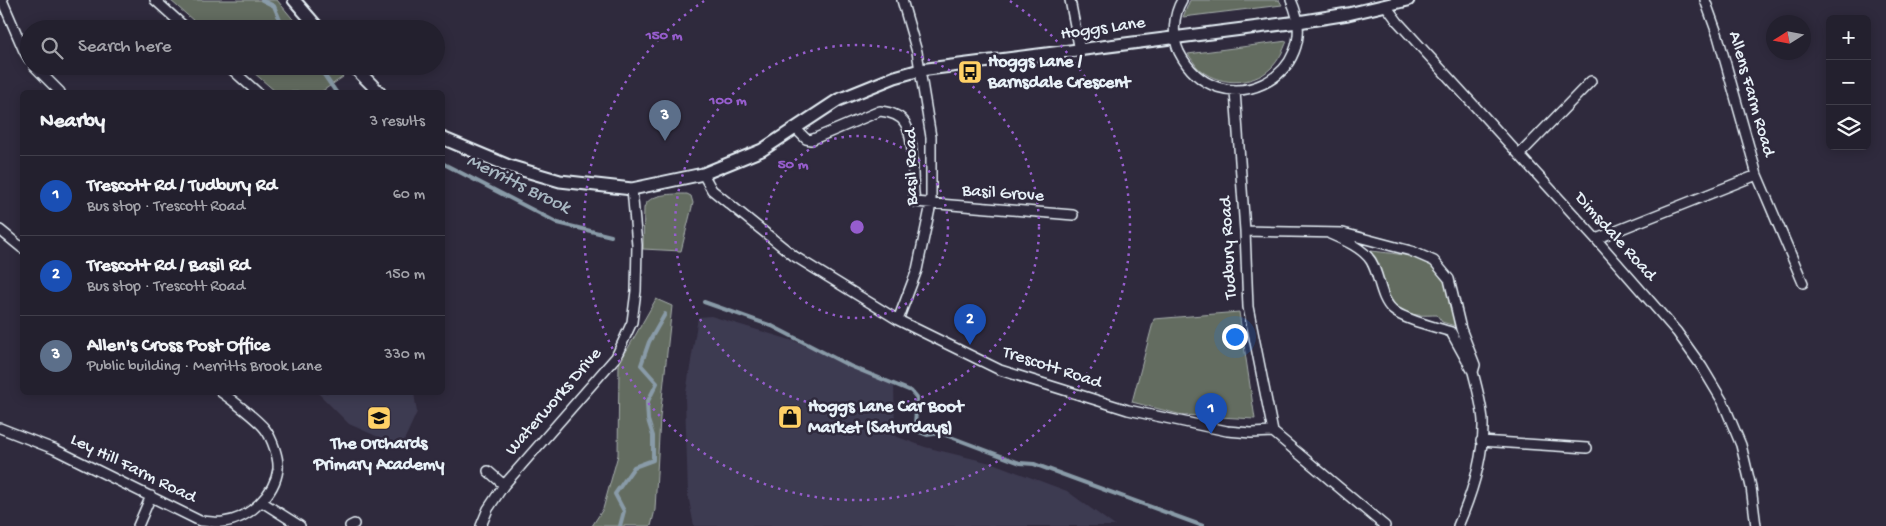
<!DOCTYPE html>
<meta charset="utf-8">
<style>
:root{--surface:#23202e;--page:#2b2836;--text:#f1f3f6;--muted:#a3a3aa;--line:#403e4a;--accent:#ffd166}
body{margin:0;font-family:"Gochi Hand",sans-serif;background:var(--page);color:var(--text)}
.controls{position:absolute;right:15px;top:15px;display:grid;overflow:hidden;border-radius:8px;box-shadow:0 2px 12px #0003}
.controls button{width:45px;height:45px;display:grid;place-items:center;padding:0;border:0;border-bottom:1px solid var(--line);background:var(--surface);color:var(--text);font:25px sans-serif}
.compass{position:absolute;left:1766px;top:15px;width:45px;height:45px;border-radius:50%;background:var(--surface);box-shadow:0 2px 12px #0003;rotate:259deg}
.you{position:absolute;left:1234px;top:336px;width:18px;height:18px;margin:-12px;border:4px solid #fff;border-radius:50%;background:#1a73e8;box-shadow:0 0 0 8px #1a73e833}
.badge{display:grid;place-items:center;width:32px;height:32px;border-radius:50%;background:var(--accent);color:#fff;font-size:16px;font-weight:700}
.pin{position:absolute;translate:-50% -41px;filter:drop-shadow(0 1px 2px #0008)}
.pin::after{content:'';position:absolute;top:26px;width:18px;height:15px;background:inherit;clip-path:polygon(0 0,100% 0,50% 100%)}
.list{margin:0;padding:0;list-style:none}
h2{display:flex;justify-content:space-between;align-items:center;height:65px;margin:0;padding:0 20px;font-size:21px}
h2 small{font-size:16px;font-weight:400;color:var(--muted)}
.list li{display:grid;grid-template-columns:32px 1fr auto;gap:15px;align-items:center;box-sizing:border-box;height:80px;padding:0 20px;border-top:1px solid var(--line)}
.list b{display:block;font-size:19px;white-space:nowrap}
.list p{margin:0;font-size:16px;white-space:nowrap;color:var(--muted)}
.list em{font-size:16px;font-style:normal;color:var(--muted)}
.icon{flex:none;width:28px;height:28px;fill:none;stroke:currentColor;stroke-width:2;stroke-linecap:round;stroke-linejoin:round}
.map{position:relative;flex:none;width:1886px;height:526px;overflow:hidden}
.search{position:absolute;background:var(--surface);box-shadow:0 2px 12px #0003;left:20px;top:20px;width:425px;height:55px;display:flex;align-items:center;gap:12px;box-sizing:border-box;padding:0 18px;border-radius:28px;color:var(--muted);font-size:19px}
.panel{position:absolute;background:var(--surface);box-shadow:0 2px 12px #0003;left:20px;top:90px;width:425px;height:305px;border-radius:8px}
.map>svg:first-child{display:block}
.built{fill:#3e3a51}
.green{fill:#646c60;stroke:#a6aeac}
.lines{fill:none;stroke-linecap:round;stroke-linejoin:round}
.stream{stroke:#899ba8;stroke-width:4}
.minor-casing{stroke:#e8f1f8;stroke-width:12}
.tertiary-casing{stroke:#e8f1f8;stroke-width:15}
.minor{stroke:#2f2a3d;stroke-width:9}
.tertiary{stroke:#2f2a3d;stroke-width:11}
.ring{fill:none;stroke:#965dcd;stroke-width:2.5;stroke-dasharray:2.5 5}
.labels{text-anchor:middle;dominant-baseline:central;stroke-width:5;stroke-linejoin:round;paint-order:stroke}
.street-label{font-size:18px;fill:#e8f1f8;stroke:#2f2a3d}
.poi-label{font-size:18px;font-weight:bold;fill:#e8f1f8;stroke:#2f2a3d;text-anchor:start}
.water-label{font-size:19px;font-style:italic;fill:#a8b7c2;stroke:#2f2a3d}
.centre{fill:#965dcd;stroke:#2f2a3d;stroke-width:2.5}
.ring-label{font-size:15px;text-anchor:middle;font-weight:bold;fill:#965dcd;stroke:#2f2a3d;stroke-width:5;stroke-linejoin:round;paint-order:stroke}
</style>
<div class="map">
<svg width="1886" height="526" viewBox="0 0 1886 526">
<rect width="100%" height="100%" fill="#2f2a3d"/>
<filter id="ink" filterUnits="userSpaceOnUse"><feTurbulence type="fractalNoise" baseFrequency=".02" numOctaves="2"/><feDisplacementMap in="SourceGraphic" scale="10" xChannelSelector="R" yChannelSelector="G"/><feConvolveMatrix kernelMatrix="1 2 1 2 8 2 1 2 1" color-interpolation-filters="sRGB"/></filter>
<g filter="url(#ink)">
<!-- built -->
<path class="built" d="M711 316 797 342 894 382 895 436 925 447 995 464 1067 491 1115 526H694L688 495 685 399 698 317Z
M318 393H414L417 412 401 447 349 424Z"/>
<!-- green -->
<path class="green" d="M170 0H277L301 29H203Z
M1190 0H1279L1282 5 1183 17Z
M1287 41C1283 51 1279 60 1271 68 1252 87 1216 86 1197 67 1194 63 1191 58 1188 54Z
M246 66H334L343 77 321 92H276Z
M687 194 691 196 693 203 681 251 643 249 644 208C648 193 673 194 687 194Z
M1371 251C1397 254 1436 255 1447 283 1452 296 1452 312 1455 326L1442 322 1437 315C1425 315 1412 317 1401 310 1387 301 1378 269 1371 254Z
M656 299 672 306 660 418 655 510 651 526H592L603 509 618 455 619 364Z
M1239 312 1255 419 1182 415 1132 402 1154 319Z"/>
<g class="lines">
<!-- stream -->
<path class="stream" d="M262 0 274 6 282 25 285 29
M318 66 336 92
M442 163 558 223 611 236
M704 302 772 326 850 366 911 391 917 398 915 424 919 432 927 435 940 433 1020 463 1034 464 1203 526
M620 526 624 511 615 494 634 467 653 460V436L648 420 647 403 657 383 641 365 649 342 665 314"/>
<defs>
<path id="minor" d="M2 0 24 51 29 59
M155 0 187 29
M1070 0 1080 51
M1182 0C1173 15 1172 37 1179 52 1218 129 1327 77 1291 0
M1386 6 1398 22 1596 239 1677 332 1702 367 1723 402 1741 445 1751 487 1756 526
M34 66 60 92
M228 66 257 92
M1235 91 1245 231 1248 307 1273 432
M796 129 806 139 811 140 880 111C889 112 900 115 905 123 916 143 911 178 915 202L1073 215
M1519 155 1591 81
M703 174 712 190 794 256 898 320 1000 370 1128 410 1227 431 1251 433 1273 432 1385 526
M1757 175 1803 283
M0 230 22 248
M1245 231 1343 233 1411 251 1434 261 1449 279 1461 329 1475 365 1473 372C1477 388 1482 405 1483 421 1484 457 1472 494 1458 526
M1330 234C1344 240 1363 248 1371 261 1380 276 1380 299 1393 310 1404 320 1436 327 1451 332L1472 370
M1596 239 1757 175 1718 36 1705 0
M898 320 917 270 931 204V137L917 52 902 0
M0 428 54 449 200 521C208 521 216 523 223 522 249 519 275 494 278 469 279 458 272 438 265 429 258 420 231 399 221 392
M1481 441 1587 448
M488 471 504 485
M262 502 300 526
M138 526 151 496
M350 526 354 524
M481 526 488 509 504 485 616 357 632 322 636 291 637 245 632 189"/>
<path id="tertiary" d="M294 0 319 29
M353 66 379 92
M442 138 509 166 560 181 632 189 703 174 762 150 838 100 895 77 920 70 1298 22 1348 14 1408 0"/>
</defs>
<!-- minor casing -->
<use href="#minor" class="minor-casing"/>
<!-- tertiary casing -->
<use href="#tertiary" class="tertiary-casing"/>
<!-- minor -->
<use href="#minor" class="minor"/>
<!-- tertiary -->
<use href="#tertiary" class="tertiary"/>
</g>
</g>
<!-- distance rings -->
<g class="ring">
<circle cx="857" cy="227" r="91"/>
<circle cx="857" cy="227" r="182"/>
<path d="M1010 1A273 273 0 1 1 704 1"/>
</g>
<!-- icons -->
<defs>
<symbol id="bus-square" viewBox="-11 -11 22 22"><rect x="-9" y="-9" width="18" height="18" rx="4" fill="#ffd166" stroke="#2f2a3d"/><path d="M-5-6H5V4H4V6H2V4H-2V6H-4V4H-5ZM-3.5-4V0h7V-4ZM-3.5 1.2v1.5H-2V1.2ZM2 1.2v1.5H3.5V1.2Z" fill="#111"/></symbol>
<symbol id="shop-square" viewBox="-11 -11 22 22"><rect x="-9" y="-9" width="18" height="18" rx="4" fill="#ffd166" stroke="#2f2a3d"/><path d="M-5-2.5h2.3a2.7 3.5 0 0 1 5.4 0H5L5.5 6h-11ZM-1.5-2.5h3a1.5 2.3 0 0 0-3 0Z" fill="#111"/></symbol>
<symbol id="school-square" viewBox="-11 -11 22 22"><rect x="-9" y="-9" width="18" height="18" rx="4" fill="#ffd166" stroke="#2f2a3d"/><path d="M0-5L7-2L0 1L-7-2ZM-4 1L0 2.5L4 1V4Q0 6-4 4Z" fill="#111"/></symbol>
</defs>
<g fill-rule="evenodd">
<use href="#bus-square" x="956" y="58" width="28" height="28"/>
<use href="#shop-square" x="776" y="403" width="28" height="28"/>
<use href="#school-square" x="365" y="404" width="28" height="28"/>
</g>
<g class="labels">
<!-- street labels -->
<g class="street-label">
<text transform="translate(1103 29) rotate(-8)">Hoggs Lane</text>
<text transform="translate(1751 94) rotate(74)">Allens Farm Road</text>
<text transform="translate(912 167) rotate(-91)">Basil Road</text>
<text transform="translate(1003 194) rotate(4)">Basil Grove</text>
<text transform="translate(1615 237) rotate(48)">Dimsdale Road</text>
<text transform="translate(1229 248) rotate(-93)">Tudbury Road</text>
<text transform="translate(1052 368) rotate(18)">Trescott Road</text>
<text transform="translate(554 402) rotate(-49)">Waterworks Drive</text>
<text transform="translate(133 469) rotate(26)">Ley Hill Farm Road</text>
</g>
<!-- poi labels -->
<g class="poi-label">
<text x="988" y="62">Hoggs Lane /<tspan x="988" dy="21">Barnsdale Crescent</tspan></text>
<text x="808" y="407">Hoggs Lane Car Boot<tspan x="808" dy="21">Market (Saturdays)</tspan></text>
<text x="379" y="444" text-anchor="middle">The Orchards<tspan x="379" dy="21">Primary Academy</tspan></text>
</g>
<!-- water labels -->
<g class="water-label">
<text transform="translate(518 185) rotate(26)">Merritts Brook</text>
</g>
</g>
<circle cx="857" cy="227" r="8" class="centre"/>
<g class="ring-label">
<text x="664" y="39">150 m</text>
<text x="728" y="104">100 m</text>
<text x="793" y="168">50 m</text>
</g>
</svg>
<div class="controls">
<button>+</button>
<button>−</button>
<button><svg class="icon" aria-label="layers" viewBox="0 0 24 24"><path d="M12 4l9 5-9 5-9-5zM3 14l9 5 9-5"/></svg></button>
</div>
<svg class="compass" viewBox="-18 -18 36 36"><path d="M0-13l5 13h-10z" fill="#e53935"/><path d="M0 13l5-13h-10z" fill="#a3a3aa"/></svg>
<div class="you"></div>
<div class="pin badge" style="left:1211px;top:434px;background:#1a4fb4">1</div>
<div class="pin badge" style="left:970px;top:345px;background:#1a4fb4">2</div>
<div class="pin badge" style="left:665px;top:141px;background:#5c6f8a">3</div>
<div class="search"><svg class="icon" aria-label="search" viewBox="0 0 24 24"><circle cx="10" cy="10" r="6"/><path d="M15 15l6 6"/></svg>Search here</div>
<section class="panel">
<h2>Nearby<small>3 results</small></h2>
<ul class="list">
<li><span class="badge" style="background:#1a4fb4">1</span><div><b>Trescott Rd / Tudbury Rd</b><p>Bus stop · Trescott Road</p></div><em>60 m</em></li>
<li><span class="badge" style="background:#1a4fb4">2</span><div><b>Trescott Rd / Basil Rd</b><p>Bus stop · Trescott Road</p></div><em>150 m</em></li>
<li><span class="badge" style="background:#5c6f8a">3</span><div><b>Allen's Cross Post Office</b><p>Public building · Merritts Brook Lane</p></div><em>330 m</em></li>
</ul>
</section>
</div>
